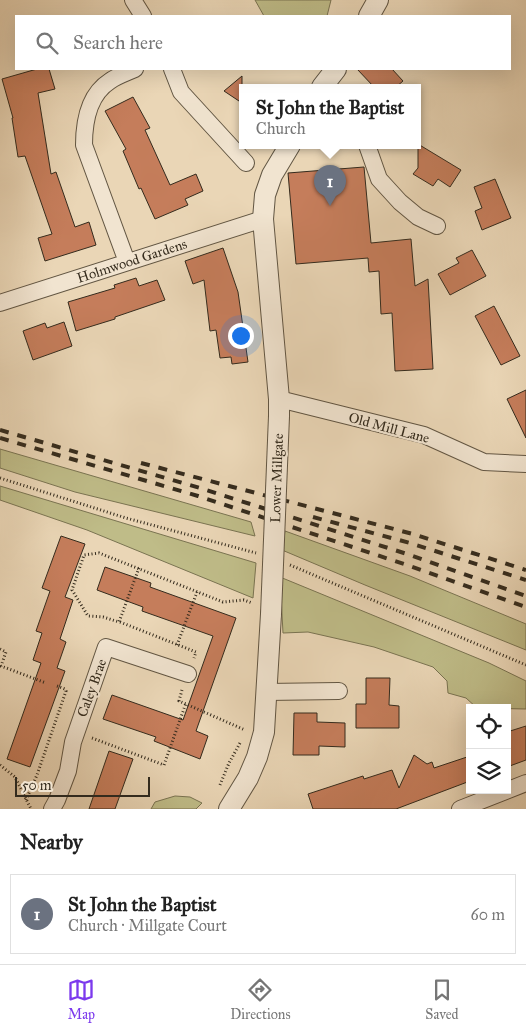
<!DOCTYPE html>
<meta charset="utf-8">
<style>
:root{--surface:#fff;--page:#f2f2f2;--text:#222;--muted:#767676;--line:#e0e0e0;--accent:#7c3aed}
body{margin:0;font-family:"IM FELL Great Primer",serif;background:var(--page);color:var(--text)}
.controls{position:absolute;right:15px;bottom:15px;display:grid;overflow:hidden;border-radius:0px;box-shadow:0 5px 20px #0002}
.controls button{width:45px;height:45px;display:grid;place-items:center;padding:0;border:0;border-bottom:1px solid var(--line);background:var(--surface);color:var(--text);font:25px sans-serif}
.scale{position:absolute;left:15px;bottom:12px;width:135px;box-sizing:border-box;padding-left:5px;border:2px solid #342b1d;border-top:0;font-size:14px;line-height:18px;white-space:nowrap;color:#342b1d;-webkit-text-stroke:4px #f1e4d0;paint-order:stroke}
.you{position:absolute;left:240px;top:335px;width:18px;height:18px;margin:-12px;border:4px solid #fff;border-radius:50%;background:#1a73e8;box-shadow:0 0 0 8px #1a73e833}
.badge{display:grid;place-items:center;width:32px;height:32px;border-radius:50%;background:var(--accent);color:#fff;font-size:16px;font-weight:700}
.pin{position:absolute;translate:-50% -41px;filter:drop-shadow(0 1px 2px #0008)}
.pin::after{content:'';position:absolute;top:26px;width:18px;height:15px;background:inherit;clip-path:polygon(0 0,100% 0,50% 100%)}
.popup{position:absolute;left:239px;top:84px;width:182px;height:65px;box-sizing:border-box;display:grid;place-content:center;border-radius:0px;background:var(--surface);filter:drop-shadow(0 1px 4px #0005);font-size:16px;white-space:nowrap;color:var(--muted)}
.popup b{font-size:19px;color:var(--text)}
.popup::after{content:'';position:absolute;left:50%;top:100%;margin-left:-10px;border:10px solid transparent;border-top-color:var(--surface)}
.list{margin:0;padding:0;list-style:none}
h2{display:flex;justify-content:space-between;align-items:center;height:65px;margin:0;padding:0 20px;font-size:21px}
h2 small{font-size:16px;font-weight:400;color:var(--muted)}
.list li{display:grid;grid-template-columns:32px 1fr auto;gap:15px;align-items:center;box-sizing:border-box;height:80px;margin:0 10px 10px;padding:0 10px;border:1px solid var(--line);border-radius:0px}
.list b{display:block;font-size:19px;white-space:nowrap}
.list p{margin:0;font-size:16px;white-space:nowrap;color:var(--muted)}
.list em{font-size:16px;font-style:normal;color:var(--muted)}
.icon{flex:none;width:28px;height:28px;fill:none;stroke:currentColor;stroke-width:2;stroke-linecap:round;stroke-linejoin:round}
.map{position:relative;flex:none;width:526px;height:809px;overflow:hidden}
.search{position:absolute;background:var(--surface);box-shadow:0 5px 20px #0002;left:15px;right:15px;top:15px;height:55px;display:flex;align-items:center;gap:12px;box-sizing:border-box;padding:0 18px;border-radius:0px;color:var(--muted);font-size:19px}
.sheet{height:155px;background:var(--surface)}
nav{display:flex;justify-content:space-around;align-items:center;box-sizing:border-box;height:70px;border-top:1px solid var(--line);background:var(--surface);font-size:14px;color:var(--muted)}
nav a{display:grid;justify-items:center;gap:2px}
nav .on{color:var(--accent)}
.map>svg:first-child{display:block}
.green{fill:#bfbc88;stroke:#7a7452}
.building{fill:#c57d5b;stroke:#342b1d}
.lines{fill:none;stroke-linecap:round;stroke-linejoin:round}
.minor-casing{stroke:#625643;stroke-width:18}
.tertiary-casing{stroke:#625643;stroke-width:22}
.path{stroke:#342b1d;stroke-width:3;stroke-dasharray:1 2.5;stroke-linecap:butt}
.minor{stroke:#f1e4d0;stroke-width:16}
.tertiary{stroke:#f1e4d0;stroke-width:20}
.rail{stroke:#342b1d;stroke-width:4;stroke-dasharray:9 9;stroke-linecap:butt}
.tertiary-bridge-casing{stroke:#625643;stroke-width:22;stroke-linecap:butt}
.tertiary-bridge{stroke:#f1e4d0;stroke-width:20}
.labels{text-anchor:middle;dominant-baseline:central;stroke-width:4.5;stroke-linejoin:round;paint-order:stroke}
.street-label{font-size:14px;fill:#342b1d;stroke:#f1e4d0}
</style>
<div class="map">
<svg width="526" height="809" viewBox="0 0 526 809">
<rect width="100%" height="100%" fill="#ead6b6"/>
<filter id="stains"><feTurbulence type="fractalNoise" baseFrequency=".004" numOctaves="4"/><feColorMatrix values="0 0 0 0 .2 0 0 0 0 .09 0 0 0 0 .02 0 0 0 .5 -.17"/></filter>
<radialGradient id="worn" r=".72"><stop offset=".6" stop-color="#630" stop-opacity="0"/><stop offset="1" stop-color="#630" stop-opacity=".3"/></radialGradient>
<!-- green -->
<path class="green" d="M255 0H331L327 16H264Z
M0 449 251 522 255 536 75 492 0 468Z
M0 486 256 563 253 598 87 530 0 500Z
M285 531 410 576 526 624V650L365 585 282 550Z
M280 577 489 663 526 681V709L477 708 466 698 448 693 447 681 433 667 374 647 308 632 283 633Z
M175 796 190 797 202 803 196 809H151L155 802Z"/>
<!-- building -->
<path class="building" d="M37 69H49L55 89 38 93 51 174 56 172 75 227 89 222 96 245 45 261 38 238 52 234 25 156 18 157 12 118H13L2 79Z
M357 69H392L403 81 396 87H374Z
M242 76V103L224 91Z
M133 97 150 128 145 130 170 185 196 174 203 191 185 199 188 205 155 219 141 188 139 189 123 151 126 149 105 111Z
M418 144 461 170 450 187 438 179 433 186 413 174 418 168Z
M364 167 371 243 411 239 415 286 428 279 433 369 395 371 392 313 381 314 379 271 369 272 368 258 296 264 288 173Z
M495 179 511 218 482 230 475 211 482 208 474 187Z
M223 248 238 292 248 362 232 364 231 357 220 358 216 330 210 331 204 280 193 284 185 261Z
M472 250 486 276 450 295 438 274 459 263 456 258Z
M136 278 139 286 157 280 165 300 115 317V319L76 331 68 302 115 288 114 285Z
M494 306 520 356 501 365 475 316Z
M64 322 72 346 33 360 23 331 45 323 47 328Z
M526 390V438L507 399Z
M61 536 85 544 65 597 73 600 60 639 66 642 57 668 65 671 30 767 7 759 41 663 33 660 42 633 36 631 50 591 42 588Z
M105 567 151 583 150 587 236 618 196 731 208 736 200 759 154 741 156 737 103 719 112 695 183 720 213 636 142 611 143 607 97 590Z
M366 678H390L389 705 399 706V728H356V704H366Z
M294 713H317V722L345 723V747L319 746V755H293Z
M526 726V760L507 767V732Z
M109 751 133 759 115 809H89Z
M414 755 427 764 432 762 434 768 470 756V781L396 809H313L308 794 363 776 364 779 392 770 399 788Z"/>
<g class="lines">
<defs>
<path id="minor" d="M133 0 143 16
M172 69 181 92 246 163
M367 145 379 179 400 202 418 217 437 226
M127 262 84 145C84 122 88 95 110 81 117 76 126 73 135 69
M0 303 263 219
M279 399 424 435 484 462 526 464
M266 692 339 691
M52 809 57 800 68 771 73 742 106 647 188 674
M460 809 526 783"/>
<path id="tertiary" d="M369 16 378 0
M322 87 336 69
M279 416V399L263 219 265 195 272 175 290 145
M229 809 248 778 257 757 264 732 271 614"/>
</defs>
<!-- minor casing -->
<use href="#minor" class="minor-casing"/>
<!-- tertiary casing -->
<use href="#tertiary" class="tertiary-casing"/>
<!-- path -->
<path class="path" d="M0 478 126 518 256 553
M290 565 526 665
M139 568 119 622 103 617 88 616 72 590 84 555 99 553 223 602 244 600 252 603
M120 622 196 652 194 658
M177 645 197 592
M0 649 6 652 1 666 46 683
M182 690 179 701 245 730
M92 738 164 765 186 703
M0 765 15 777 31 809
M220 785 229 763 240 743
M26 800 37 775 66 691 65 689 57 686"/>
<!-- minor -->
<use href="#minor" class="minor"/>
<!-- tertiary -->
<use href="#tertiary" class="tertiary"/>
<!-- rail -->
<path class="rail" d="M0 430 200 488 407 554 526 596
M0 438 198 496 404 564 526 607
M141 463 413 534 526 570
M313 517 410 543 526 580"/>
<defs>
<path id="tertiary-bridge" d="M271 614 279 416"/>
</defs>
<!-- tertiary-bridge casing -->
<use href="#tertiary-bridge" class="tertiary-bridge-casing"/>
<!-- tertiary-bridge -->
<use href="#tertiary-bridge" class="tertiary-bridge"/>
</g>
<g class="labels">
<!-- street labels -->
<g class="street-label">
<text transform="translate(132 261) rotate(-18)">Holmwood Gardens</text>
<text transform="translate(389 428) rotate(15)">Old Mill Lane</text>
<text transform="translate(277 478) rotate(-88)">Lower Millgate</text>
<text transform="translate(92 688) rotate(-70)">Caley Brae</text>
</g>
</g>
<rect width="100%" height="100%" filter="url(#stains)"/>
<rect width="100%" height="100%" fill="url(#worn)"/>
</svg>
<div class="controls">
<button><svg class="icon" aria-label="locate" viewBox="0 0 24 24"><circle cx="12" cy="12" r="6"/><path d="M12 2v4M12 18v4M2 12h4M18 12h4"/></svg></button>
<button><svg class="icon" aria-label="layers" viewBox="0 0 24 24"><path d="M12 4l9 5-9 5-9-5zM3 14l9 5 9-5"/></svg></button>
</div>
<div class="scale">50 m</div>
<div class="you"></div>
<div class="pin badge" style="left:330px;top:206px;background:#6b7280">1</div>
<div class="popup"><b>St John the Baptist</b>Church</div>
<div class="search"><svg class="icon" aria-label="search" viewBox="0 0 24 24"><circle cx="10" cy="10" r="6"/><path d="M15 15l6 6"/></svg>Search here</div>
</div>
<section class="sheet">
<h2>Nearby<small></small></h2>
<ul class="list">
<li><span class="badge" style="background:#6b7280">1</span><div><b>St John the Baptist</b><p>Church · Millgate Court</p></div><em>60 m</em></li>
</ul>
</section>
<nav>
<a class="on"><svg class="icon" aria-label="map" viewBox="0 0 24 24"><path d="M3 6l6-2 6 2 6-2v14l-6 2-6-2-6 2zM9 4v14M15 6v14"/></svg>Map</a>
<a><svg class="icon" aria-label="directions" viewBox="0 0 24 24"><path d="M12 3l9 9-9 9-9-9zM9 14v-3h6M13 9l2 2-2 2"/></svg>Directions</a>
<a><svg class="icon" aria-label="saved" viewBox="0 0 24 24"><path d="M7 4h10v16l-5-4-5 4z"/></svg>Saved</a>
</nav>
